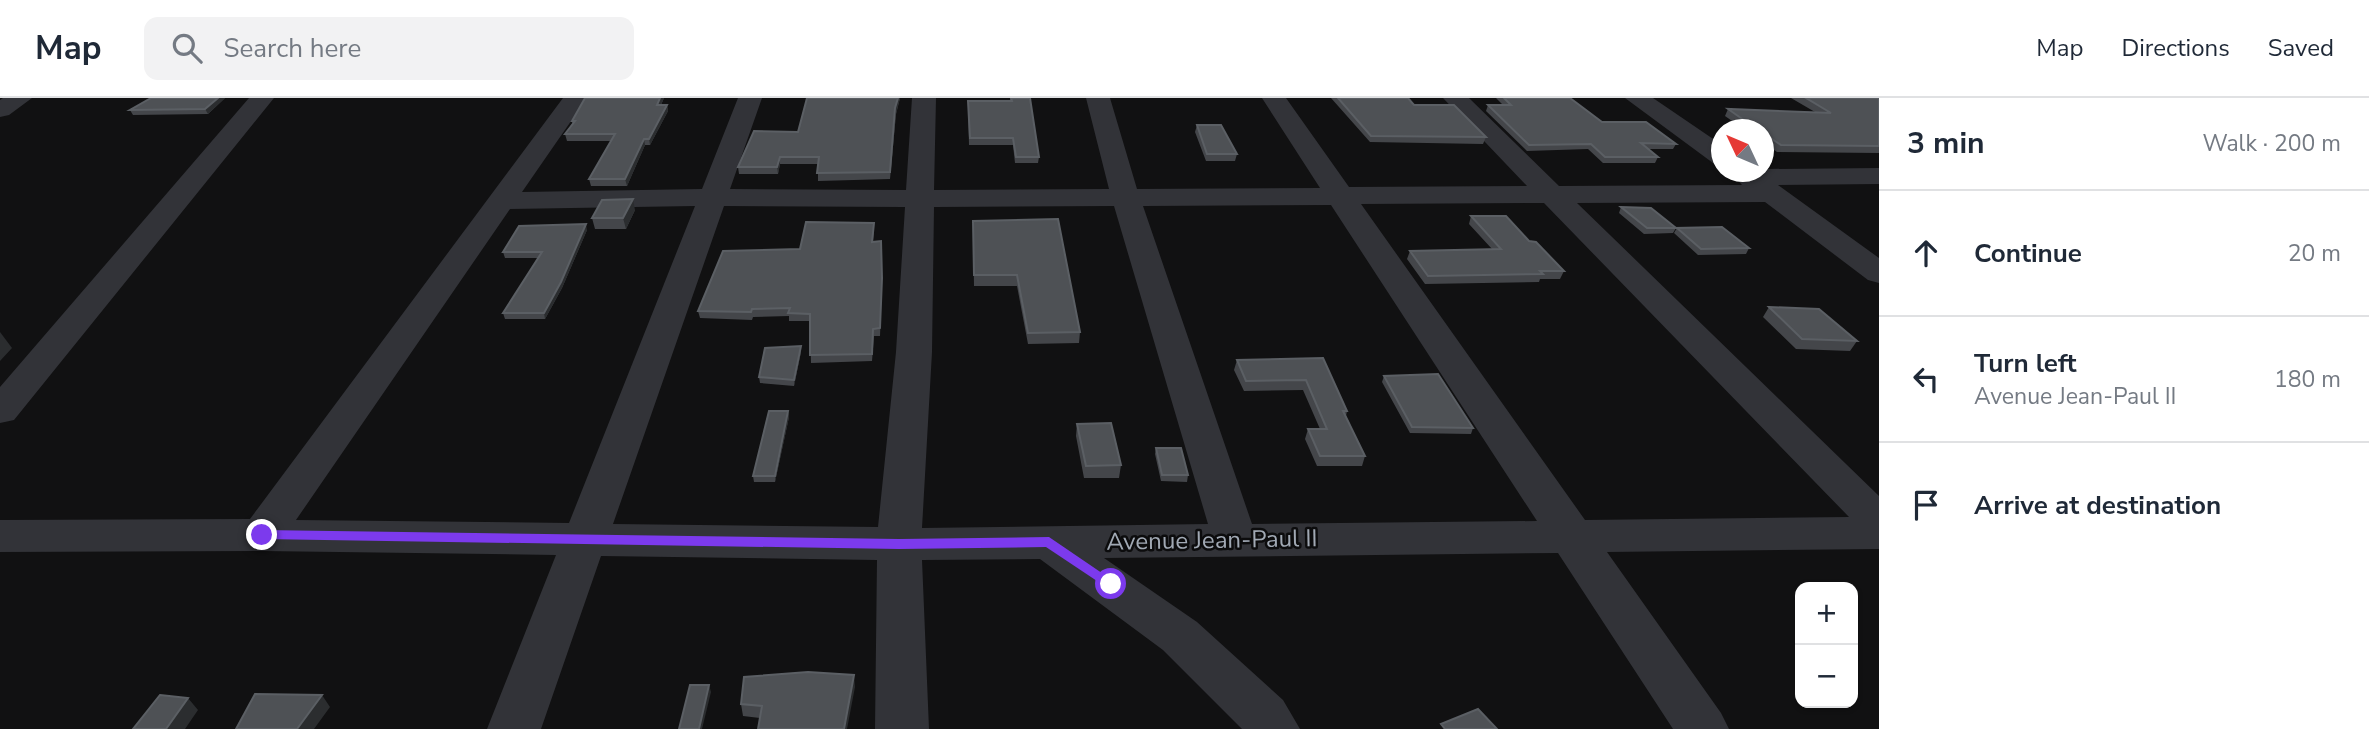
<!DOCTYPE html>
<meta charset="utf-8">
<style>
:root{--surface:#fff;--page:#f2f2f3;--text:#1f2937;--muted:#747a83;--line:#e0e1e3}
body{margin:0;font-family:"Nunito Sans",sans-serif;background:var(--page);color:var(--text)}
.controls{position:absolute;right:21px;bottom:21px;display:grid;overflow:hidden;border-radius:14px;box-shadow:0 2px 5px #0004}
.controls button{width:63px;height:63px;display:grid;place-items:center;padding:0;border:0;border-bottom:2px solid var(--line);background:var(--surface);color:var(--text);font:35px sans-serif}
.compass{position:absolute;left:1711px;top:21px;width:63px;height:63px;border-radius:50%;background:var(--surface);box-shadow:0 2px 5px #0004;rotate:314deg}
.stop{position:absolute;width:21px;height:21px;margin:-16px;border:5px solid #7c3aed;border-radius:50%;background:#fff}
.stop.end{background:#7c3aed;border-color:#fff;box-shadow:0 2px 7px #0008}
.list{margin:0;padding:0;list-style:none}
h2{display:flex;justify-content:space-between;align-items:center;height:91px;margin:0;padding:0 28px;font-size:30px}
h2 small{font-size:23px;font-weight:400;color:var(--muted)}
.list li{display:grid;grid-template-columns:46px 1fr auto;gap:21px;align-items:center;box-sizing:border-box;height:126px;padding:0 28px;border-top:2px solid var(--line)}
.list b{display:block;font-size:26px;white-space:nowrap}
.list p{margin:0;font-size:23px;white-space:nowrap;color:var(--muted)}
.list em{font-size:23px;font-style:normal;color:var(--muted)}
.icon{flex:none;width:38px;height:38px;fill:none;stroke:currentColor;stroke-width:2;stroke-linecap:round;stroke-linejoin:round}
.map{position:relative;flex:none;width:1879px;height:631px;overflow:hidden}
header{display:flex;align-items:center;gap:42px;box-sizing:border-box;height:98px;padding:0 35px;background:var(--surface);border-bottom:2px solid var(--line)}
header strong{font-size:33px}
nav{display:flex;gap:38px;margin-inline-start:auto;font-size:24px}
.search{width:490px;height:63px;background:var(--page);display:flex;align-items:center;gap:18px;box-sizing:border-box;padding:0 24px;border-radius:14px;color:var(--muted);font-size:26px}
main{display:flex}
aside{flex:1;background:var(--surface)}
.map>svg:first-child{display:block}
.lines{fill:none;stroke-linecap:round;stroke-linejoin:round}
.minor{fill:#323338;fill-rule:evenodd}
.wall{fill:#44464a}
.shaded-wall{fill:#2b2d2f}
.building{fill:#4e5155;stroke:#5b5f64;stroke-width:2}
.route{fill:#7c3aed}
.labels{text-anchor:middle;dominant-baseline:central;stroke-width:5;stroke-linejoin:round;paint-order:stroke}
.street-label{font-size:24px;fill:#a1a9b4;stroke:#0c0c0d}
</style>
<header>
<strong>Map</strong>
<div class="search"><svg class="icon" aria-label="search" viewBox="0 0 24 24"><circle cx="10" cy="10" r="6"/><path d="M15 15l6 6"/></svg>Search here</div>
<nav><a>Map</a><a>Directions</a><a>Saved</a></nav>
</header>
<main>
<div class="map">
<svg width="1879" height="631" viewBox="0 0 1879 631">
<rect width="100%" height="100%" fill="#111112"/>
<g class="lines">
<!-- minor -->
<path class="minor" d="M3 0H32L9 17 0 19V2Z
M249 0H274L14 322 0 325V289Z
M563 0H587L522 94 702 91 738 0H762L730 91 906 92 912 0H936L934 92 1109 91 1086 0H1110L1137 91 1320 90 1262 0H1286L1349 89 1527 88 1443 0H1469L1559 88 1742 87 1735 79 1739 74H1764V71L1879 70V86L1778 87 1879 160V185L1868 182 1765 104 1577 105 1879 398V451L1607 454 1721 615 1729 631H1673L1558 455 1104 460 1197 524 1283 602 1300 631H1242L1163 552 1040 461 922 462 929 631H875L877 462 601 458 541 631H487L556 457 262 453 0 454V422L250 421ZM1544 105 1849 419 1585 422 1361 106ZM1331 107 1537 423 1252 426 1143 108ZM695 108 569 425 296 422 510 111ZM724 108 905 109 896 254 878 429 613 426ZM1114 108 1208 426 922 430 932 254 934 109Z
M1625 0H1653L1722 47V67L1713 65Z"/>
</g>
<!-- wall -->
<path class="wall" d="M225 0 208 16 133 17 130 12Z
M664 0 661 7H667L668 13 650 47H645L627 88H591L589 81 611 43H567L565 36 572 26V23Z
M807 0H900L896 16 890 81 818 83V66H780L778 76H739L738 69 798 34Z
M1010 0H1030L1039 59 1038 65H1015L1013 47H969L968 9 1010 3Z
M1331 0H1408L1414 7 1486 39 1483 46 1370 44Z
M1496 0H1570L1602 24 1676 46 1673 51H1648L1658 59 1655 65H1603L1588 51 1527 53 1486 13 1488 7H1503Z
M1791 0H1879V55L1777 54 1763 44V32H1745L1725 18 1728 11 1815 14Z
M1197 27 1237 56 1235 63H1206L1195 34Z
M1621 109 1676 130 1673 135 1644 136 1619 115Z
M635 112 626 131H595L592 120Z
M1471 118 1529 143 1564 173 1560 181H1540L1539 184 1425 186 1407 161 1410 153 1492 151 1469 126Z
M973 123 1080 234 1079 245 1028 246 1017 188H974Z
M1677 130 1749 150 1746 156 1698 157 1674 135Z
M587 132 562 190 545 221H505L503 215 538 160H505L503 154Z
M874 132 873 144 882 187 880 238H874L872 263 811 265 810 223H789V218L753 219 752 222 700 220 698 213 800 151Z
M1769 209 1857 243 1850 253 1796 251 1763 219Z
M801 254 794 288 760 285 759 279Z
M1323 260 1347 313 1346 318 1365 358 1362 368H1317L1305 341 1308 331H1320L1303 292 1244 293 1234 272 1237 262Z
M1384 278 1473 330 1471 336 1410 335 1382 284Z
M788 313 789 319 775 384H754L753 378Z
M1077 326 1121 367 1119 380H1084L1076 338Z
M1156 350 1188 377 1187 384 1161 383 1155 356Z
M855 589 760 620 743 618 741 606Z"/>
<!-- shaded-wall -->
<path class="shaded-wall" d="M218 0H225L208 16 205 11Z
M660 0H664L658 13 657 7Z
M898 0H900L896 16 890 81 895 10Z
M667 7 668 13 650 47 649 41Z
M644 41 645 47 627 88 625 81Z
M780 59V66L778 76 777 69Z
M633 101 635 112 626 131 623 120Z
M586 126 587 132 562 190 545 221 544 215Z
M0 234 12 250 0 263Z
M801 248V254L794 288V282Z
M788 313 789 319 775 384V378Z
M854 577 855 589 847 631H844Z
M709 587 711 594 702 631H699Z
M322 597 330 609 314 631H297Z
M188 600 198 612 185 631H166Z"/>
<!-- building -->
<path class="building" d="M151 0H218L205 11 130 12Z
M585 0H660L657 7H667L649 41H644L625 81H589L615 36H565L575 23H572Z
M807 0H898L895 10 890 74 817 75 819 59H780L777 69H738L754 33 798 34Z
M1011 0H1030L1039 59H1016L1013 40H970L968 3H1012Z
M1338 0H1408L1414 7H1454L1486 39 1371 38Z
M1504 0H1570L1602 24H1646L1676 46 1641 45 1658 59H1605L1591 46 1529 47 1488 7H1511Z
M1806 0H1879V48L1781 47 1763 35V32H1758L1728 11 1831 15Z
M1197 27H1221L1237 56H1207Z
M633 101 623 120H592L602 102Z
M1621 109 1651 110 1676 130H1647Z
M1471 118H1506L1529 143 1536 144 1564 173H1540L1543 176 1428 178 1410 153 1501 151Z
M1058 121 1080 234 1028 235 1017 177H974L973 123Z
M806 124 874 125 872 144 881 143 882 180 880 230 873 231 872 256 810 257V216L788 215 790 210 752 211 751 214 698 213 723 153 800 151Z
M586 126 561 184 544 215H503L542 154H503L519 128Z
M1722 129 1749 150 1701 151 1677 130Z
M1769 209 1819 211 1857 243 1802 241Z
M801 248 794 282 759 279 765 250Z
M1323 260 1347 313H1343L1365 358H1320L1308 331H1327L1306 282 1246 283 1237 262Z
M1438 276 1473 330 1412 329 1384 278Z
M769 313H788L775 378H753Z
M1111 325 1121 367 1086 368 1077 326Z
M1156 350H1181L1188 377H1162Z
M808 574 854 577 844 631H758L762 608 741 606 744 579Z
M690 587H709L699 631H679Z
M255 596 322 597 297 631H236Z
M160 597 188 600 166 631H133Z
M1478 611 1497 631H1445L1441 626Z"/>
<!-- route -->
<path class="route" d="M262 432 899 441 1049 439 1118 486 1111 491 1106 489 1046 449 899 451 262 441 256 437Z"/>
<g class="labels">
<!-- street labels -->
<g class="street-label">
<text transform="translate(1212 442) rotate(-1)">Avenue Jean-Paul II</text>
</g>
</g>
</svg>
<div class="controls">
<button>+</button>
<button>−</button>
</div>
<svg class="compass" viewBox="-18 -18 36 36"><path d="M0-13l5 13h-10z" fill="#e53935"/><path d="M0 13l5-13h-10z" fill="#747a83"/></svg>
<div class="stop" style="left:1111px;top:486px"></div>
<div class="stop end" style="left:262px;top:437px"></div>
</div>
<aside>
<h2>3 min<small>Walk · 200 m</small></h2>
<ul class="list">
<li><svg class="icon" aria-label="ahead" viewBox="0 0 24 24"><path d="M12 20V5M6 11l6-6 6 6"/></svg><div><b>Continue</b></div><em>20 m</em></li>
<li><svg class="icon" aria-label="left" viewBox="0 0 24 24"><path d="M17 20v-9H6M10 6l-5 5 5 5"/></svg><div><b>Turn left</b><p>Avenue Jean-Paul II</p></div><em>180 m</em></li>
<li><svg class="icon" aria-label="arrive" viewBox="0 0 24 24"><path d="M6 21V4h12l-3 4 3 4H6"/></svg><div><b>Arrive at destination</b></div></li>
</ul>
</aside>
</main>
